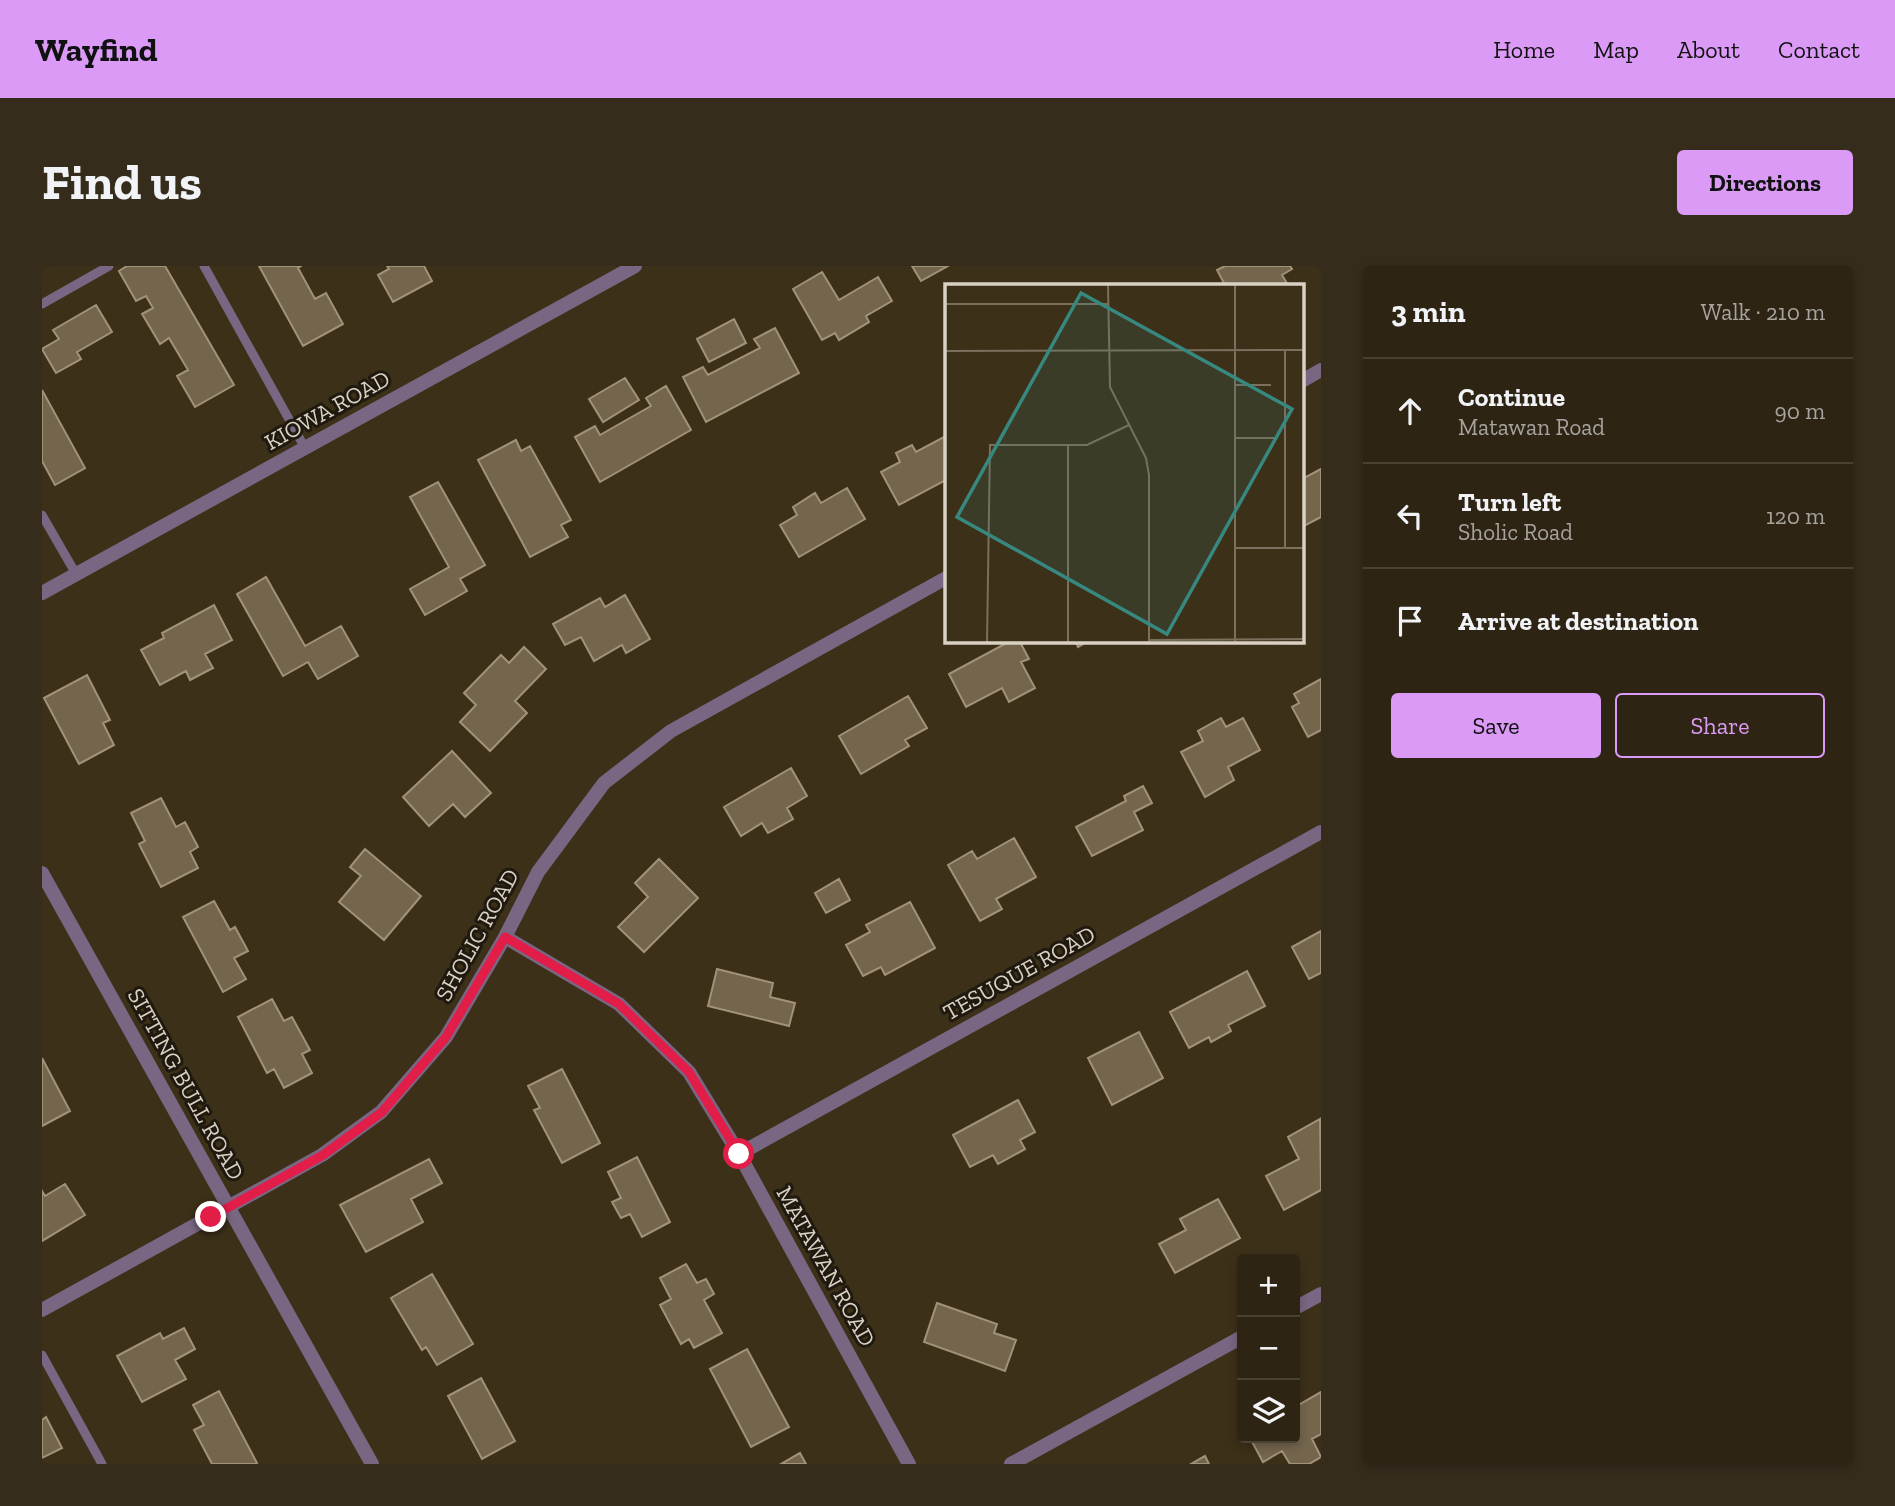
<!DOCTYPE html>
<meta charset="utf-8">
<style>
:root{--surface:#2e2413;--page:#362c1c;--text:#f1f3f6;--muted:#a7a4a0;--line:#494133;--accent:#da9af6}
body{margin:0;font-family:"Zilla Slab",serif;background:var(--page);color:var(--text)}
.controls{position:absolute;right:21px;bottom:21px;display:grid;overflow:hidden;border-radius:7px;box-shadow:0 4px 10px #0003}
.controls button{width:63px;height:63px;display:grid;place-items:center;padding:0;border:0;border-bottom:2px solid var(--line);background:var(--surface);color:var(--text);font:35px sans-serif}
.stop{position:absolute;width:21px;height:21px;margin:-16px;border:5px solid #e11d48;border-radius:50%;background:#fff}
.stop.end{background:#e11d48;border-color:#fff;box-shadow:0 2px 7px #0008}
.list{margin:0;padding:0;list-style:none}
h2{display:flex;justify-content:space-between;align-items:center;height:91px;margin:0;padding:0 28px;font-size:30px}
h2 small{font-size:23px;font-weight:400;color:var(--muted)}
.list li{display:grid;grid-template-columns:46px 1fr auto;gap:21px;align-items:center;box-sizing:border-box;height:105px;padding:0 28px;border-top:2px solid var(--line)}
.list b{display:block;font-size:26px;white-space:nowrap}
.list p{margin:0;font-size:23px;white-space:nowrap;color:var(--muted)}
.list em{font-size:23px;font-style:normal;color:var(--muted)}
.actions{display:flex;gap:14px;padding:21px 28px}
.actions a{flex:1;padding:16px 0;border:2px solid var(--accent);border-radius:7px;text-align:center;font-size:24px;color:var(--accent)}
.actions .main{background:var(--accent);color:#111}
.icon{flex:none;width:38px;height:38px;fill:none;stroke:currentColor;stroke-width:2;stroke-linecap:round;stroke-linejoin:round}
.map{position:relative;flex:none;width:1279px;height:1198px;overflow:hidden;border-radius:7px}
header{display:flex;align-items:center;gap:42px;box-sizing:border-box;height:98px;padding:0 35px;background:var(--accent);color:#111}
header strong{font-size:33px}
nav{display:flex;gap:38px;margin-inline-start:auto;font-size:24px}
.intro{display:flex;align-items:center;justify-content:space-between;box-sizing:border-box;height:168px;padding:0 42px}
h1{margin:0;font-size:49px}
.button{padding:18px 32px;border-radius:7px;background:var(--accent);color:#111;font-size:24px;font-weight:700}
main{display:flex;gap:42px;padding:0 42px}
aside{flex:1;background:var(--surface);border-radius:7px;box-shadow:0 4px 10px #0003}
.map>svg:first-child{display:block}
.building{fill:#74654d;stroke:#a29279;stroke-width:2}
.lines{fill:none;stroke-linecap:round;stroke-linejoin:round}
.service{stroke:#796682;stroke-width:9}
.minor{stroke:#796682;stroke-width:14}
.tertiary{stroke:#796682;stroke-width:14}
.route{stroke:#e11d48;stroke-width:9}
.labels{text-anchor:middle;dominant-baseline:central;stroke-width:6;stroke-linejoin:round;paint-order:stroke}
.street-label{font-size:23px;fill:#d9d1c3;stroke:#1f190f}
.inset-road{fill:none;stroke:#7b705d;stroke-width:2}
.view{fill:#37887f;fill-opacity:0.15;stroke:#37887f;stroke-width:3.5}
.inset-edge{fill:none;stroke:#d9d1c3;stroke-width:3.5}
</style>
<header>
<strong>Wayfind</strong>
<nav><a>Home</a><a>Map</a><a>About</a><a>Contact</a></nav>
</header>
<div class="intro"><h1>Find us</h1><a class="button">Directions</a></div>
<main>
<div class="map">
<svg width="1279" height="1198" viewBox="0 0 1279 1198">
<rect width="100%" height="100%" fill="#3d3019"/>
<!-- building -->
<path class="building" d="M85 0H123L192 119 153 141 135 110 146 104 127 72 118 78 100 48 111 42 104 30 94 35 77 5Z
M217 0H259L256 2 273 33 284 27 301 58 261 80Z
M345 0H382L390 15 351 36 336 9 347 3Z
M870 0H906L879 15Z
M1183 0H1248L1250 3 1240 9 1246 19H1183L1175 4Z
M780 6 797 34 836 11 850 35 824 50 827 56 797 74 793 67 780 74 751 23Z
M54 39 70 66 35 86 39 93 14 107 0 83 17 73 11 64Z
M692 53 704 77 667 96 655 73Z
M733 62 757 107 664 156 641 111 661 101 666 109 718 82 712 73Z
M583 112 597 134 561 156 547 133Z
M624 120 649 164 558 216 533 171 553 160 558 169 609 140 604 132Z
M0 124 43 202 13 219 0 195Z
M904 170V214L857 239 839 206 858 196 854 187 870 179 874 186Z
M474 174 479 185 488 180 529 254 519 259 526 271 488 291 436 194Z
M1279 203V251L1262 260 1260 256V213Z
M396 216 443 299 418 313 425 325 383 349 368 323 407 301 368 231Z
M805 222 823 253 757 291 738 259 755 249 751 241 773 227 779 237Z
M224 311 263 380 299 360 316 390 276 413 266 396 241 410 195 328Z
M583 329 608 373 584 387 580 379 552 395 539 371 523 379 511 358 558 332 563 341Z
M172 339 190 374 163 388 171 402 148 414 144 405 118 419 99 384 122 372 120 367Z
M970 374H977L987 393 979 396 993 422 967 436 960 422 924 441 907 408Z
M1033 374H1048L1036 381Z
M482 381 504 403 473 435 485 447 448 485 418 456 434 439 422 427 459 389 467 397Z
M45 409 68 454 61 457 72 479 37 498 2 432Z
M1279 413V464L1266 471 1250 441 1257 437 1252 428Z
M866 430 885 462 863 474 867 480 819 508 797 470Z
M1179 452 1184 461 1201 452 1218 484 1186 501 1192 514 1163 531 1139 486 1161 475 1156 465Z
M410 485 449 527 423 551 411 538 387 560 361 531Z
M749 502 765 530 745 542 751 553 726 567 720 557 699 570 682 541Z
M1101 520 1110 537 1092 546 1101 564 1050 590 1034 561 1084 535 1082 530Z
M119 532 134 561 143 556 156 581 148 586 156 602 119 621 97 578 103 575 89 547Z
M972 572 994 611 954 633 960 643 938 655 906 599 930 585 935 593Z
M323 583 379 630 342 674 297 636 319 610 308 601Z
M617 593 656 632 602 686 576 661 606 631 593 617Z
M797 613 808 634 784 647 773 627Z
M172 635 188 664 193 661 206 685 192 692 204 713 181 726 141 651Z
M868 636 893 682 843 709 839 701 821 710 804 679 828 666 824 659Z
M1279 665V707L1267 713 1250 681Z
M675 703 731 717 728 731 753 737 747 760 666 740Z
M1205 705 1223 740 1186 759 1189 765 1169 776 1167 771 1147 782 1128 746Z
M230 733 242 755 250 751 268 784 260 788 270 807 242 822 232 803 225 807 196 751Z
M1097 766 1121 812 1070 839 1046 792Z
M0 792 28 845 0 860Z
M520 803 558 877 520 897 492 844 498 842 486 820Z
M976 834 993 866 978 874 983 883 956 898 951 889 928 901 911 869Z
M1278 853 1279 924 1242 944 1224 910 1257 893 1246 871Z
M595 891 628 956 600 971 588 948 579 952 570 936 579 932 566 906Z
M387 893 400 917 369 933 381 956 324 986 298 939Z
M23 918 43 949 0 975V925L3 930Z
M1176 933 1198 972 1133 1007 1117 978 1144 964 1138 953Z
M644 998 655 1017 664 1013 672 1028 662 1034 680 1067 652 1082 647 1073 639 1078 618 1039 629 1033 618 1012Z
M390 1008 431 1078 395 1099 384 1081 380 1084 349 1032Z
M895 1037 955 1058 952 1067 974 1074 963 1105 882 1076Z
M142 1062 153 1083 133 1094 144 1113 100 1136 75 1090 118 1067 121 1073Z
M705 1083 747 1161 709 1181 668 1103Z
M439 1112 473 1175 440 1193 406 1130Z
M177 1125 215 1197 213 1198H170L152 1164 162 1159 151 1139Z
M1279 1126V1168L1270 1173 1279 1191 1267 1198H1248L1240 1185 1221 1196 1208 1172H1253V1141Z
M4 1151 20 1182 0 1192V1154Z
M758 1187 764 1198H739Z
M1163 1190 1167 1198H1149Z"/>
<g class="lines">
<!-- service -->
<path class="service" d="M162 0 263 182
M0 38 67 0
M0 249 34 308
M0 1089 60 1198"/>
<!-- minor -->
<path class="minor" d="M1260 115 1279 104
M463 671 577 738 647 806 697 888 867 1198
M697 888 1279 566
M1253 1042 1279 1028
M0 1044 280 889 339 846 404 771 463 671 496 606 562 517 629 465 904 312
M969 1198 1200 1071"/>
<!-- tertiary -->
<path class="tertiary" d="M0 327 593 0
M0 607 330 1198"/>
</g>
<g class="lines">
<!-- route -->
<path class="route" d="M169 951 281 889 340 846 404 771 463 671 577 738 647 806 697 888"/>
</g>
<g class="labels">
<!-- street labels -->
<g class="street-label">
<text transform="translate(285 144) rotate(-29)">KIOWA ROAD</text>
<text transform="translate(435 669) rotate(-61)">SHOLIC ROAD</text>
<text transform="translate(977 707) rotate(-29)">TESUQUE ROAD</text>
<text transform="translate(144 818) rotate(61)">SITTING BULL ROAD</text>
<text transform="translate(784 1000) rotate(61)">MATAWAN ROAD</text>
</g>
</g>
<!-- overview -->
<g transform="translate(903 18)">
<rect width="359" height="359" fill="#3d3019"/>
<path class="inset-road" d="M163 1 165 103 201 174 204 191V358M290 1V358M0 20H164M0 67 359 66M289 101H326M289 154H333M289 264H359M340 264V66M204 356 359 355M42 358 45 161H142L184 141M123 358V161"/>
<path class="view" d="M136 9 347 125 222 350 12 233Z"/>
<rect width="359" height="359" class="inset-edge"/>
</g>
</svg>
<div class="controls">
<button>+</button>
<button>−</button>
<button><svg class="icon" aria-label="layers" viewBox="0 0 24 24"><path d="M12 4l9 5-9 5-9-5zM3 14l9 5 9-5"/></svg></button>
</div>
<div class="stop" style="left:697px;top:888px"></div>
<div class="stop end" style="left:169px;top:951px"></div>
</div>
<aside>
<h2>3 min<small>Walk · 210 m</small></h2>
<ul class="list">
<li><svg class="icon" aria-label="ahead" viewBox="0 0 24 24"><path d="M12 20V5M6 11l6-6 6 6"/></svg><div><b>Continue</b><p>Matawan Road</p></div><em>90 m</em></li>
<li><svg class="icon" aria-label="left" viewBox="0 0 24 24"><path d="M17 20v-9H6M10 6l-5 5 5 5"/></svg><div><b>Turn left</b><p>Sholic Road</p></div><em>120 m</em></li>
<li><svg class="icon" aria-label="arrive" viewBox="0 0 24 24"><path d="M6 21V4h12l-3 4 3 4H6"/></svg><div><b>Arrive at destination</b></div></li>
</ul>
<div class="actions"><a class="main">Save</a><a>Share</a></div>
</aside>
</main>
